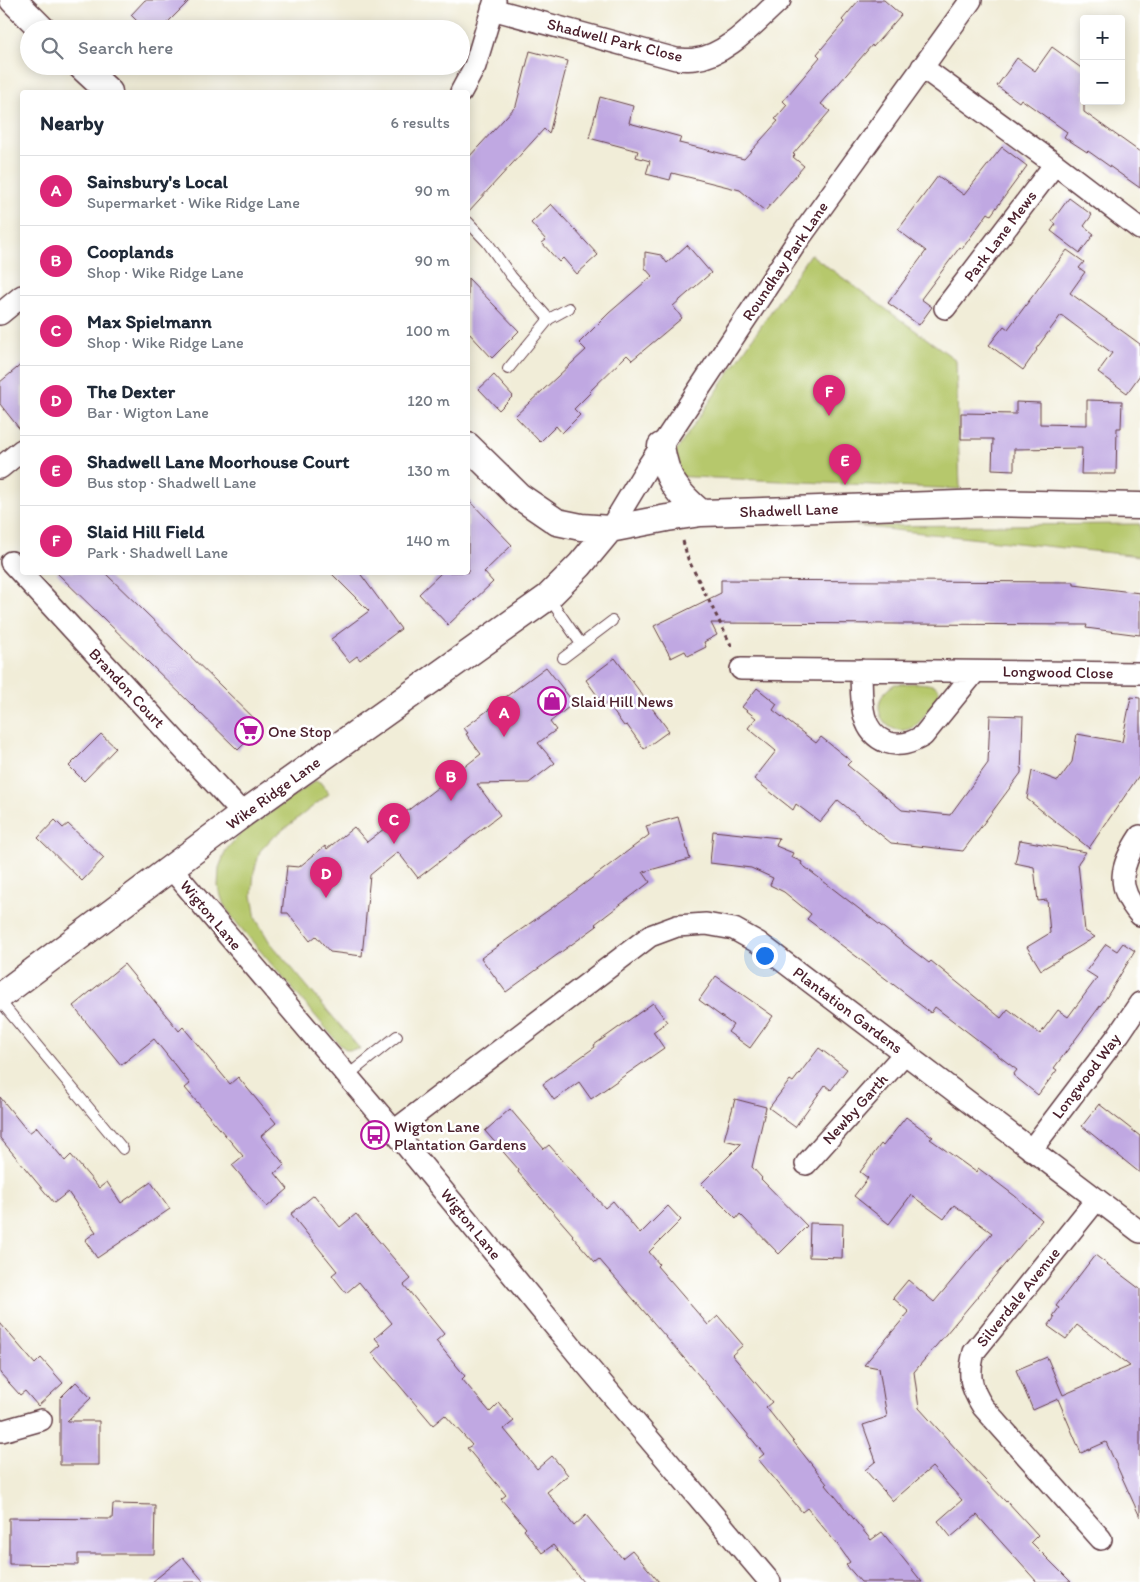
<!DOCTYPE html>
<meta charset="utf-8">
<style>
:root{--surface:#fff;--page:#f6f6f7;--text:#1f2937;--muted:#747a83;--line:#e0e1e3;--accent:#db2777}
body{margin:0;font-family:Itim,sans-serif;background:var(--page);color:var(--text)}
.controls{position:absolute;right:15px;top:15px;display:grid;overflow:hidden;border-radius:5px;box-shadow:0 2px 12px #0003}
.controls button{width:45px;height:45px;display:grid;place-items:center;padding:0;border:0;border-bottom:1px solid var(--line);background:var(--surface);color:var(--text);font:25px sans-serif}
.you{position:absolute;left:764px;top:955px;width:18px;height:18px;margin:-12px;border:4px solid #fff;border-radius:50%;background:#1a73e8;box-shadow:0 0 0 8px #1a73e833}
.badge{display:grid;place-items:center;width:32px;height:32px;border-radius:50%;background:var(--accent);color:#fff;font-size:16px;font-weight:700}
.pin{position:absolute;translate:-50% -41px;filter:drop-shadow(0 1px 2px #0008)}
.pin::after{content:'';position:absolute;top:26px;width:18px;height:15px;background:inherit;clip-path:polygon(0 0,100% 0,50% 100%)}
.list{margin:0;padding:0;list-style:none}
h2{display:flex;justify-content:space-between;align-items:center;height:65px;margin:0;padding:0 20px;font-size:21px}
h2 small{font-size:16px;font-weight:400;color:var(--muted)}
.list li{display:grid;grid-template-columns:32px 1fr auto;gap:15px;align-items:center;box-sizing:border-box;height:70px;padding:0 20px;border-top:1px solid var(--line)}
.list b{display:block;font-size:19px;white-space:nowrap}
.list p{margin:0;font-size:16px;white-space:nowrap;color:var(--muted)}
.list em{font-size:16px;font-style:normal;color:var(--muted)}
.icon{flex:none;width:28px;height:28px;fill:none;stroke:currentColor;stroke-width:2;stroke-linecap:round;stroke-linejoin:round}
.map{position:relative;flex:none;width:1140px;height:1582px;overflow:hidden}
.search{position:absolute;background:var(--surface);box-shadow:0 2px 12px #0003;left:20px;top:20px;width:450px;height:55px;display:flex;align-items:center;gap:12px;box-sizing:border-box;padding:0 18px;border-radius:28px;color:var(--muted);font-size:19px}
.panel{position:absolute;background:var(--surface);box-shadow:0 2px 12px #0003;left:20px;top:90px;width:450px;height:485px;border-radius:5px}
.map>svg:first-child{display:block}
.green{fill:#b6c86c;stroke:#80744c}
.building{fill:#c0a8e2}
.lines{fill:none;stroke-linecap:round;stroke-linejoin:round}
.service-casing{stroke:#633e45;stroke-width:12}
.minor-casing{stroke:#633e45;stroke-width:24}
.tertiary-casing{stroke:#633e45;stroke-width:29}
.path{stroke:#633e45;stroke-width:3;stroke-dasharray:4 4;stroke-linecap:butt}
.service{stroke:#fff;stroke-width:10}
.minor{stroke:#fff;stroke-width:21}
.tertiary{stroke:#fff;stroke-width:26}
.labels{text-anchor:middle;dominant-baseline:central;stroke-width:5;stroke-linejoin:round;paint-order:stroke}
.street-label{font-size:16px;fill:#4a1f2b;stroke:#fff}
.poi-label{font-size:16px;fill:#4a1f2b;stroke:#fff;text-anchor:start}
</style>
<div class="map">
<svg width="1140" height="1582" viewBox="0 0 1140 1582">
<rect width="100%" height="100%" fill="#fff"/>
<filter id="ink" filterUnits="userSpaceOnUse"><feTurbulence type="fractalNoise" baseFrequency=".02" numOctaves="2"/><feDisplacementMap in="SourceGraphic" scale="10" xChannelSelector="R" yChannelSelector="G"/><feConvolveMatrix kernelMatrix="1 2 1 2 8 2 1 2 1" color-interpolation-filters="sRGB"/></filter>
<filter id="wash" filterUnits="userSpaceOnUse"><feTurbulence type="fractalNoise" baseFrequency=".0096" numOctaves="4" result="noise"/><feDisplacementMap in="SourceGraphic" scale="20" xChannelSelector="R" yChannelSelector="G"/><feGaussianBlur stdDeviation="1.12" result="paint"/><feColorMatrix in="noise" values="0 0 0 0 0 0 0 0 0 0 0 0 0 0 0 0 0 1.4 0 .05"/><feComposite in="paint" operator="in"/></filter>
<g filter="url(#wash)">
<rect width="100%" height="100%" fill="#f1edd8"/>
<!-- green -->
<path class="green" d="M810 254 956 360 960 489 669 476 662 472Z
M1140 524V556L856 526Z
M895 684C904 684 948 678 938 698 936 703 930 709 926 713 923 717 920 722 916 725 890 745 860 704 895 684Z
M315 781 320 782 329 794 271 839 260 851 254 872 252 895 256 919 269 941 360 1049 347 1050 340 1045 235 921 224 905 218 887 219 868 226 850 239 835Z"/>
<g id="blocks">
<!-- building -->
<path class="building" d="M145 0H190L161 29H145L131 15Z
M859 0H884L901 15 873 47 872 45 821 104 830 111 793 154 795 155 793 157 804 166 765 211 740 190 672 173 670 180 646 174 650 161 636 157 638 151 589 138 600 97 633 106 629 123 681 137 679 143 744 159 778 121 775 119 787 105 783 101 820 57 817 54 844 22 842 20Z
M1052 47 1084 70V112L1140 152V188L1088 151 1087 152 1064 137 1067 132 1021 99 1019 102 997 86 1017 58 1035 71Z
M530 51 568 61 549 134 544 129 468 212V158L516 106Z
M1002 147 1027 166 991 215 988 213 962 249 960 247 921 299 932 307 919 325 888 303 926 251 898 230 938 176 964 195Z
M1069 198 1092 215 1084 226 1094 234 1080 253 1051 231 1056 224 1052 221Z
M551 204 598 255 577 274 563 258 559 262 542 243 546 240 531 223Z
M687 245 711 273 673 306 682 318 632 360 627 355 589 392 590 393 574 409 580 415 562 433 556 426 540 442 515 416 586 350 579 343 609 313 652 276 645 268V252L661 255 667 263Z
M1067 250 1084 262 1079 268 1085 272 1070 293 1140 344V375L1127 393 1098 372 1112 353 1061 315 1036 349 1037 350 1023 370 989 345 1004 326 1008 329Z
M468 278 519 331 492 358 468 332Z
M22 364V432L0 404V382Z
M494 375 513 396 499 410 479 389Z
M1087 400 1122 401 1121 428H1117L1116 474H1081L1082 448 1014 449V470L992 469 993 439H961V413L1016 414V402L1040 403V424L1087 425Z
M468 499 512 545 484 572 493 582 448 625 419 594 442 572H468Z
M56 572H104L262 726 238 750Z
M330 572H359L401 629 360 660 357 656 349 662 331 639 369 611Z
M721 580 1074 582V585L1140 593V635L1086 628 1087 625 711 623 717 635 704 642 706 647 688 656 685 651 671 658 654 626 721 593Z
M615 658 669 731 644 749 627 725 624 726 607 703 604 705 586 680Z
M546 667 574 703 550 722 556 730 538 743 555 763 529 783 477 784 500 815 418 878 398 852 370 875 362 956 330 952 316 936 310 941 288 913H282L287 866 299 867 325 846 327 849 354 827 367 842 481 754 466 734 468 733 464 728Z
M757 688 777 704 773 710 816 743 821 737 851 761 847 765 902 810 950 815 988 763 990 715 1023 716 1021 773 963 851 891 843 838 800 820 822 796 804 793 810 754 779 776 751 748 728 756 718 742 707Z
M1131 697 1140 698V774L1089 848 1027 799 1032 771 1058 781 1072 762 1077 734 1122 742Z
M101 734 116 748 84 781 69 766Z
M678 817 690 859 643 872 650 882 595 924 597 926 506 992 481 958 567 897 649 835 646 826Z
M55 820 63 828 68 824 104 858 82 881 38 838Z
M713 831 779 838 776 846 793 853 791 857 802 862 801 864 929 963 931 961 1001 1018 1008 1009 1040 1034 1058 1010 1068 1017 1097 978 1086 971 1106 944 1117 951 1123 943 1135 951 1106 998 1054 1068 1057 1070 1038 1095 1013 1075 1017 1070 935 1007 931 1013 807 919 811 914 784 892 770 885 773 878 751 868 710 863Z
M1020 840 1086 852 1078 863 1085 931 1095 937 1041 970 1027 947 1050 933 1047 900 1038 901 1034 867 1015 863Z
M124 964 179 1031 183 1027 230 1084 238 1077 276 1123 261 1136 285 1165 275 1173 288 1189 267 1207 232 1165 243 1156 185 1088 190 1084 154 1039 121 1065 73 1006Z
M716 976 773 1016 750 1048 728 1032 733 1025 699 1000Z
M653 1003 667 1022 653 1032 664 1048 591 1099 579 1082 554 1100 543 1084 595 1047 594 1045Z
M819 1048 847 1069 831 1090 825 1085 795 1127 769 1108 790 1080 793 1082Z
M0 1097 29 1133 37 1127 65 1161 71 1155 99 1188 107 1182 121 1203 151 1182 170 1209 97 1258 85 1240 96 1232 68 1192 54 1203 0 1138Z
M735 1099 766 1107 752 1167 762 1178 761 1179 807 1226 779 1254 740 1214 736 1219 701 1184 741 1144 724 1140Z
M1099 1104 1140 1136V1173L1082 1126Z
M510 1109 544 1149 549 1145 605 1208 613 1201 640 1234 668 1206 681 1220 649 1252 659 1264 657 1266 708 1325 718 1316 743 1345 732 1355 772 1402 766 1407 827 1484 826 1485 871 1540 882 1532 922 1582H861L846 1565 850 1562 837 1544 807 1508 802 1512 758 1459 764 1454 708 1386 599 1259 595 1262 572 1236 573 1235 518 1172 519 1170 485 1131Z
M906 1117 933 1137 930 1139 976 1172 978 1168 1015 1196 1042 1220 914 1372 919 1408 966 1460 1006 1502 1007 1501 1038 1535 1031 1542 1071 1582H1037L977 1515 951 1537 938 1521 962 1500 932 1467 893 1501 865 1470 876 1461 863 1425 887 1417 879 1368 864 1365 909 1312 893 1298 908 1280 934 1302 992 1233 954 1205 944 1219 911 1195 889 1224 854 1196 868 1178 860 1172 881 1144 883 1146Z
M314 1195 340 1227 356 1214 411 1279 404 1285 444 1334 436 1341 465 1376 462 1379 490 1412 499 1403 514 1421 504 1429 537 1469 552 1456 568 1475 547 1492 574 1526 586 1515 622 1558 632 1550 659 1582H583L553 1545 542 1553 524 1530 526 1528 501 1499 506 1495 467 1448 472 1445 445 1415 433 1425 372 1353 381 1345 375 1338 392 1323 359 1282 346 1293 332 1275 337 1271 291 1214Z
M810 1223 843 1224 842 1258 809 1257Z
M1095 1255 1140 1289V1517L1106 1442 1081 1453 1058 1399 1033 1410 1016 1370 1047 1357 1063 1395 1130 1366 1077 1325 1066 1339 1048 1326 1055 1317 1053 1316 1059 1308 1056 1306Z
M0 1323 35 1364 41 1358 63 1383 38 1406 25 1391 20 1395 0 1373Z
M76 1382 91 1398 67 1421H99V1465H60V1398Z
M113 1504 155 1505 154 1554H78V1565L9 1564V1518L112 1519Z
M183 1557 204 1582H152Z"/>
</g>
</g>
<g filter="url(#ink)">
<use href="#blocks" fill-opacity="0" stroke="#633e45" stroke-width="1"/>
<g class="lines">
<defs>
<path id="service" d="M468 222 487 242 511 276 549 319 508 369
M549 319 569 308
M549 598 581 644
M563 658 612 621
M0 1001 123 1149
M347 1076 397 1036"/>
<path id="minor" d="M492 9 676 59C682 59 689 60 695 59 727 56 757 20 780 0
M922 67 1055 164 1140 229
M461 92 475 66 495 0
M945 308 1055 164
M0 314 22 296
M0 468 22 450
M610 529 648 466 796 243 971 0
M11 562 243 814
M741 669 1140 673
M861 670C862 696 858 731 886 742 900 747 911 743 923 736L975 672
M1140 836C1120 866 1115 886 1140 915
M171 868 394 1131 584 1362 770 1582
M394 1131 650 936 677 926 706 924 734 929 759 943 1140 1232
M1031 1150 1119 1034 1140 1003
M806 1164 905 1053
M1097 1199 974 1352C968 1375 970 1387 983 1407L1101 1539
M0 1430 2 1431 41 1420"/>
<path id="tertiary" d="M13 0 42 29
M81 66 109 92
M468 446 519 496 557 522 581 527 610 529 667 518 701 513 734 512 986 503 1140 506
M661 446C666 479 676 492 701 513
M0 996 243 814 548 597 580 565 610 529"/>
</defs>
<!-- service casing -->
<use href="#service" class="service-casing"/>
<!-- minor casing -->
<use href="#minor" class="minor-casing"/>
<!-- tertiary casing -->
<use href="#tertiary" class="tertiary-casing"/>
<!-- path -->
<path class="path" d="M683 541 688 559 733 649"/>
<!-- service -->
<use href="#service" class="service"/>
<!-- minor -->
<use href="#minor" class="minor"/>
<!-- tertiary -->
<use href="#tertiary" class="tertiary"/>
</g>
</g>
<!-- icons -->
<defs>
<symbol id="shop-ring" viewBox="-11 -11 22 22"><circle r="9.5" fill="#fff" stroke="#b5179e" stroke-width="1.5"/><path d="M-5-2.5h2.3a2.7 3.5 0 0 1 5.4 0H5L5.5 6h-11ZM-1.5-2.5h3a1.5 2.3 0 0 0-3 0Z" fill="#b5179e"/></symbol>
<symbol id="supermarket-ring" viewBox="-11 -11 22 22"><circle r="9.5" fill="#fff" stroke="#b5179e" stroke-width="1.5"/><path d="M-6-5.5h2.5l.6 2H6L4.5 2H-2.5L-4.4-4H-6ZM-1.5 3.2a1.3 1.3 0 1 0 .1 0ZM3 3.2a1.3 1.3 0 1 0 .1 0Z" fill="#b5179e"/></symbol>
<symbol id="bus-ring" viewBox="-11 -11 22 22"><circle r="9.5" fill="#fff" stroke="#b5179e" stroke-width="1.5"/><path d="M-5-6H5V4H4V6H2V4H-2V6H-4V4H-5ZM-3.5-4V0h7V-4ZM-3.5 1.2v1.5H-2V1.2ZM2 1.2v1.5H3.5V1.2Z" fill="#b5179e"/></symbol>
</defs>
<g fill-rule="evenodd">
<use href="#shop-ring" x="536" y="685" width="32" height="32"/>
<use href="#supermarket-ring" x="233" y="715" width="32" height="32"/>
<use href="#bus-ring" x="359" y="1119" width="32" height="32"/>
</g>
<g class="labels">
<!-- street labels -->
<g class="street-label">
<text transform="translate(615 40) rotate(14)">Shadwell Park Close</text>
<text transform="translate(1000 236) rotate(-53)">Park Lane Mews</text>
<text transform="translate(785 261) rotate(-56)">Roundhay Park Lane</text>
<text transform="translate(789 510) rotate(-2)">Shadwell Lane</text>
<text transform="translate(1058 672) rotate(1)">Longwood Close</text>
<text transform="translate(127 688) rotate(47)">Brandon Court</text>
<text transform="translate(273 793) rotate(-36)">Wike Ridge Lane</text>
<text transform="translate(211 915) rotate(50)">Wigton Lane</text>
<text transform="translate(848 1010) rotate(37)">Plantation Gardens</text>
<text transform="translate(1086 1076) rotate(-53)">Longwood Way</text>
<text transform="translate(855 1109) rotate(-48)">Newby Garth</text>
<text transform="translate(471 1224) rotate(51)">Wigton Lane</text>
<text transform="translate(1018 1297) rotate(-51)">Silverdale Avenue</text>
</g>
<!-- poi labels -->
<g class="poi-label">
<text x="571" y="701">Slaid Hill News</text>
<text x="268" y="731">One Stop</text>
<text x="394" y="1126">Wigton Lane<tspan x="394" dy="18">Plantation Gardens</tspan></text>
</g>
</g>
</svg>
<div class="controls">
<button>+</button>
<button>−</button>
</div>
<div class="you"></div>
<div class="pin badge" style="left:504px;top:737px">A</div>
<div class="pin badge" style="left:451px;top:801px">B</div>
<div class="pin badge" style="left:394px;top:844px">C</div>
<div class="pin badge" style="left:326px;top:898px">D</div>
<div class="pin badge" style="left:845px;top:485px">E</div>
<div class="pin badge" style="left:829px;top:416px">F</div>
<div class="search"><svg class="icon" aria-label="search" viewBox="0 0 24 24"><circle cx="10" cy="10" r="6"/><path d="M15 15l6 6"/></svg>Search here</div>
<section class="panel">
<h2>Nearby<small>6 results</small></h2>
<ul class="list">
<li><span class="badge">A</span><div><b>Sainsbury's Local</b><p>Supermarket · Wike Ridge Lane</p></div><em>90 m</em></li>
<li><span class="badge">B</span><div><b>Cooplands</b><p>Shop · Wike Ridge Lane</p></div><em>90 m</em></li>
<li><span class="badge">C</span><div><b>Max Spielmann</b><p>Shop · Wike Ridge Lane</p></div><em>100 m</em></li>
<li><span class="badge">D</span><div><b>The Dexter</b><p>Bar · Wigton Lane</p></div><em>120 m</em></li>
<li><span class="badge">E</span><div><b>Shadwell Lane Moorhouse Court</b><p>Bus stop · Shadwell Lane</p></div><em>130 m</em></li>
<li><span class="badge">F</span><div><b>Slaid Hill Field</b><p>Park · Shadwell Lane</p></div><em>140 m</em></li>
</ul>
</section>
</div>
